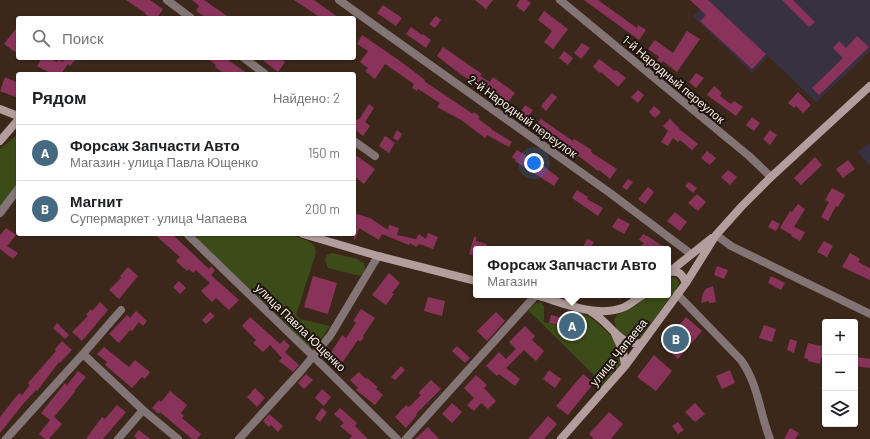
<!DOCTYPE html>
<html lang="ru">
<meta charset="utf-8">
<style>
:root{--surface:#fff;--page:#f6f6f6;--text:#202124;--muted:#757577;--line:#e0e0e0;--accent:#466982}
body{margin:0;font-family:Barlow,sans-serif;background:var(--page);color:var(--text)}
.controls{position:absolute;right:12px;bottom:12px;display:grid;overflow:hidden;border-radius:4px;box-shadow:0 1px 3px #0004}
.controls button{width:36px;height:36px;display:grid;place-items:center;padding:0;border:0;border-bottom:1px solid var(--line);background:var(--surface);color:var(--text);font:20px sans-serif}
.you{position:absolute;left:534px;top:163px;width:14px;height:14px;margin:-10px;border:3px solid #fff;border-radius:50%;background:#1a73e8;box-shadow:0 0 0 6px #1a73e833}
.badge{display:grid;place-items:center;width:26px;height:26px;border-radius:50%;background:var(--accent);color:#fff;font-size:13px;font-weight:700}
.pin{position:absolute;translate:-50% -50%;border:2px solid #fff;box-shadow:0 1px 4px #0006}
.popup{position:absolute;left:473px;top:246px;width:198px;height:52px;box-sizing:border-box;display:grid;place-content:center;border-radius:4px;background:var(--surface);filter:drop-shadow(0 1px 3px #0005);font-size:13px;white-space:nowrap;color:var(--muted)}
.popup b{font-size:15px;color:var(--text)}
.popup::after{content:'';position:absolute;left:50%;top:100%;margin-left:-8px;border:8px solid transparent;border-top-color:var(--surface)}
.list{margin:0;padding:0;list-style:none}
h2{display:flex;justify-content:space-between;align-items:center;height:52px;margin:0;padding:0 16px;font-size:17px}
h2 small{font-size:13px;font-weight:400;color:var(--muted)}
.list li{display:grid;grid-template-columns:26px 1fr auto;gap:12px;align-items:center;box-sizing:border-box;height:56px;padding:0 16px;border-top:1px solid var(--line)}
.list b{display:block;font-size:15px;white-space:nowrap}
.list p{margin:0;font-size:13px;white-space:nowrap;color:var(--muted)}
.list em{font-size:13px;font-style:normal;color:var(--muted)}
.icon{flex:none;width:22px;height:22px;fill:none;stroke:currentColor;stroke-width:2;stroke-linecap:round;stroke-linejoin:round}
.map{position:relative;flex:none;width:870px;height:439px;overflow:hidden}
.search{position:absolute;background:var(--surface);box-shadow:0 1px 3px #0004;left:16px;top:16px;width:340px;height:44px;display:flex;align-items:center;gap:10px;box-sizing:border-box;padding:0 14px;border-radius:4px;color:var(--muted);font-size:15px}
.panel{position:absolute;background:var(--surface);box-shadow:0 1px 3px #0004;left:16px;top:72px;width:340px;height:164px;border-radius:4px}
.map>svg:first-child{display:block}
.industrial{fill:#373142}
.green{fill:#3c4c19}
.building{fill:#8a335a}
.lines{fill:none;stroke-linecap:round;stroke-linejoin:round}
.street{stroke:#837575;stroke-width:8}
.secondary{stroke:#b39e9d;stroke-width:8}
.labels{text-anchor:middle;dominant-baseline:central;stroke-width:4;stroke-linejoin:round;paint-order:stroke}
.street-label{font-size:12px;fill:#f9ece3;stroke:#1c130d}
</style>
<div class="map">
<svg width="870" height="439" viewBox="0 0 870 439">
<rect width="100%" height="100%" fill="#3c281a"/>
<!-- industrial -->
<path class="industrial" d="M710 0H870V51L816 102 768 56 752 73 693 16Z
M870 143V166L858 152Z"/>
<!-- green -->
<path class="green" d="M18 134V186L0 210V149Z
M192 234H290L310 242 315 247 316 253 296 315 300 319 330 326 316 346 308 347 282 319Z
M332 253 357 259 364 263 365 271 360 276 328 268 325 260 327 255Z
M672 277 677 279 679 283 677 288 640 338C625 341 617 335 614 320L617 315 634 307 650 295H668V279Z
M541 302 544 306V322L569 328 578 314 583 313C595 320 615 337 620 350 621 354 621 359 621 363L603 384 528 310 536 303Z"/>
<!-- building -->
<path class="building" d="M126 0H150L163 9 157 18H151L145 14V13Z
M192 0H204L230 18H207L196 11 199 6Z
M294 0H314L339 18H321Z
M475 0H493L486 9Z
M520 0H527L531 3 524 12 516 6Z
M584 0H598L637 28 638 25 646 30 639 40Z
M690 0H708L766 54 752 69 700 21 706 15Z
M782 0H793L815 22 809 27Z
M383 5 402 18 396 26 377 13Z
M544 11 568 29 553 49 544 42 552 31 538 20Z
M436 16 441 20 435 28 429 24Z
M18 26V54L4 44Z
M411 27 422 35 423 34 431 40 426 48 406 34Z
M687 31 700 39 677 72 663 61 662 63 657 60 659 57 648 49 655 40 673 53Z
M362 35 400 61 425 80 424 81 473 114 474 112 480 117 478 119 491 128V129L512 142 509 147 487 135 485 138 461 120 437 107 440 103 418 89 417 91 412 88 414 84 385 64 375 79 365 71 368 68 360 62 368 51 357 44Z
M857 36 869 47 819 95 812 88 843 58 833 48 839 41 846 48Z
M582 43 590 48 581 59 574 53Z
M443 47 482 74 480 76 490 82 493 77 515 93 506 105 492 93 460 74 437 56Z
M564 51 573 58 568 65 559 58Z
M42 58H49L57 62 59 59 62 62 64 60 61 58H77L70 66 68 64 61 74H52L37 66Z
M207 58H225L248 74H225L215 67 216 65Z
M260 58H280L285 62 278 72Z
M599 59 615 71 616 70 626 78 618 87 601 72 600 73 593 67Z
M696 73 704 78 696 88 689 82Z
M5 77 18 83V98L0 91Z
M714 86 722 93 720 96 731 104 734 101 743 107 736 116 707 95Z
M638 90 644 95 638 103 631 97Z
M798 92 811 105 803 113 796 106 794 108 788 103Z
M552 93 557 97 546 111 541 106Z
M369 104 374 108 365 122 370 126 363 136 354 129V118L357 120 360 118Z
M525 105 533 110 527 119 519 114Z
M654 106 661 112 655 118 649 112Z
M752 117 760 123 754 131 746 125Z
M541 119 573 141 574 139 592 150 591 151 592 153 617 169 610 179 599 170 598 171 580 157 552 140 553 139 536 125Z
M670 119 680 129H679L698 144 692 150 680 140 678 142 673 138 668 146 661 142 668 131 663 126Z
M397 130 402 134 398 141 393 138Z
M770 130 777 135 770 145 763 139Z
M385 136 395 143 389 153 379 146Z
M517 150 543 166 559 178 554 186 515 161 516 160 512 157Z
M707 151 716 158 710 165 701 158Z
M357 156 375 169 364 184 354 176V160Z
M815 157 822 165 801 185 794 178Z
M848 160 855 169 843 178 836 169Z
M728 170 737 177 730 185 721 177Z
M628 179 633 182 627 190 622 187Z
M689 182 697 188 693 193 685 186Z
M648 187 654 192 645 204 638 199Z
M832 188 845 195 838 207 836 206 828 221 821 217 829 202 825 200Z
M577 190 588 197 587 199 603 208 598 216 572 198Z
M697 194 706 202 698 211 688 203Z
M798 204 805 209 794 227 805 232 800 241 791 236 792 235 780 228 790 211 792 212Z
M675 212 687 222 680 231 667 221Z
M354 213 370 218 388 230 389 225 399 228 397 235 416 239 419 234 426 239 428 233 438 237 433 249 419 244 416 247 410 243 409 245 382 234 379 240 359 228 355 240 354 239Z
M618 218 630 224 624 234 612 227Z
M772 220 780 224 776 231 768 227Z
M6 228 16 235 7 246 18 253 13 259 0 249V235Z
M154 234H172L209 269 211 266 215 271 211 275 239 300 229 310 216 298 212 302 201 291 210 283 196 270 193 273 189 269 187 271 176 261 180 257Z
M643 234 649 237 667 249H638L644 243 639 240Z
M474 237H476V241L487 244 485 249H476V256L469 254Z
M587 239 594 242 590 249H582Z
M824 241 833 246 827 257 817 252Z
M850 253 860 259 858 262 870 268V280L842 267Z
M717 266 728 270 724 279 714 275Z
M128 267 138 276 119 299 109 290 121 278 120 276Z
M389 273 400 283 392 293 394 294 386 305 372 295Z
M313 276 337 283 328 314 304 307Z
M771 276 785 283 781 290 768 283Z
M179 281 186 288 180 294 173 287Z
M713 286 716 302 709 303V301L701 303 703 293 706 289Z
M428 297 445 301 442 316 424 311Z
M100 302 108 310 82 341 72 332 88 316 86 315 91 309 92 311Z
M361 309 375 318 363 336 364 337 360 342 358 340 341 364 329 356 342 335 346 338 356 323 353 321Z
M136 311 147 321 143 326 139 322 132 331 130 330 119 343 109 334 127 315 130 318Z
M210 312 215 316 206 324 202 320Z
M496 312 505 321 487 341 477 331Z
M551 315 566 319 564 326 549 323Z
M250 317 280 344 284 340 290 346 285 352 299 365 293 372 279 361 282 358 270 345 263 352 253 343 256 340 242 326Z
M686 317 702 331 678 359 662 345Z
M57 323 69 335 65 339 53 328Z
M764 325 776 329 772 342 759 338Z
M525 326 535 336 532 340 544 351 536 361 524 350 506 368 520 379 515 386 499 374 497 376 486 366 499 352 506 359 516 349 509 342Z
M790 339 797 341 794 353 787 350Z
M62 341 72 350 60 363 59 362 37 391 36 390 23 404 0 433V417L19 393 22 395 30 385 28 383 56 351 55 349Z
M808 343 825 347V359L821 358 820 364 808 361V359L804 358Z
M457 346 470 358 465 363 452 351Z
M104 347 129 367 135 360 150 372 145 379 142 377 132 388 105 365 107 362 97 354Z
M654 355 672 371 656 391 637 377Z
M857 357 870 359V368L855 366Z
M401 366 405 370 395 380 391 377Z
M549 370 561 379 555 388 543 379Z
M730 370 735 383 722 389 716 376Z
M78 371 86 377 74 391 75 392 54 417 62 424 49 439H45L39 434 50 420 41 413 65 383 67 385Z
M359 372 366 379 367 378 378 387 376 389 383 395 375 405 356 390 358 388 350 380Z
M306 374 313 380 304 389 298 383Z
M583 374 594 383 568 415 556 406Z
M476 375 487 385 484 388 496 401 488 409 481 403 474 411 467 405 474 398 464 388Z
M431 380 441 389 416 414 417 415 406 428 395 417 406 405 409 407 421 395 418 393Z
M255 388 265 398 257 407 247 397Z
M322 389 331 397 324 406 315 398Z
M170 391 187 405 181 413 184 416 182 418 201 434 197 439H192L160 412 159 414 152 408 159 400 161 402Z
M452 403 462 412 452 423 442 414Z
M695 403 705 414 695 422 685 412Z
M117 405 126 412 103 439H86L102 417 105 419Z
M322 408 327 412 320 422 315 418Z
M340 408 357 423 355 426 368 439H349L352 436 340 426 344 423 334 414Z
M609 412 623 424 611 439H594L589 434Z
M269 414 283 426 278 432 271 425 269 427 263 421Z
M548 416 557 424 544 439H528Z
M678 422 684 430 678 434 672 426Z
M428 427 439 439H415Z
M790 428 799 433 795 439H784Z
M139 430 150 439H137L134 436Z"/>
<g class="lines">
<!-- street -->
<path class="street" d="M167 0 191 18
M339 0 610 193 691 254
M560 0 749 156 771 177
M244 58 265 74
M354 141 375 156
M0 213 18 189
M187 234 313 356 397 439
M716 235 731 246 870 314
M677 294 741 360C759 386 759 411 770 439
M83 354 121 310
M6 439 83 354 143 410
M118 439 143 410 178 439
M239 439 300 372 330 336 378 256
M406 439 536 295"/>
<!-- secondary -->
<path class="secondary" d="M0 109 18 116
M0 141 18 120
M303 234 378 256 476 281
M670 272C680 271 682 274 686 283
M668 273 712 238
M535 295C562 302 594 318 622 308 629 306 636 299 643 295
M589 310C593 313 598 316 602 320 616 332 621 345 642 343
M615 334 623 351 625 366
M561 439 625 366 642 343 686 283 716 235 742 206 771 177 870 86"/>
</g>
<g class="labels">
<!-- street labels -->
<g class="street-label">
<text transform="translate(674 79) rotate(40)">1-й Народный переулок</text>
<text transform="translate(523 116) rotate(36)">2-й Народный переулок</text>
<text transform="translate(301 327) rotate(44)">улица Павла Ющенко</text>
<text transform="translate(618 352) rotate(-51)">улица Чапаева</text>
</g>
</g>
</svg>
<div class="controls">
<button>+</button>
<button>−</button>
<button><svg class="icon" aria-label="layers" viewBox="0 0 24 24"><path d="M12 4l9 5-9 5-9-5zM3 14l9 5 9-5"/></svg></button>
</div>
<div class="you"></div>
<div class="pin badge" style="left:572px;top:326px">A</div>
<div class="popup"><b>Форсаж Запчасти Авто</b>Магазин</div>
<div class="pin badge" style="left:676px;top:339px">B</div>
<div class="search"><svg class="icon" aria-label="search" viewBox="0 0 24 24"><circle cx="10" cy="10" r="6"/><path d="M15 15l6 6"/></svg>Поиск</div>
<section class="panel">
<h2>Рядом<small>Найдено: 2</small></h2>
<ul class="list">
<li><span class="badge">A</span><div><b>Форсаж Запчасти Авто</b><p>Магазин · улица Павла Ющенко</p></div><em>150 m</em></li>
<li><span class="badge">B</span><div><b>Магнит</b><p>Супермаркет · улица Чапаева</p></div><em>200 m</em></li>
</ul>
</section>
</div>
